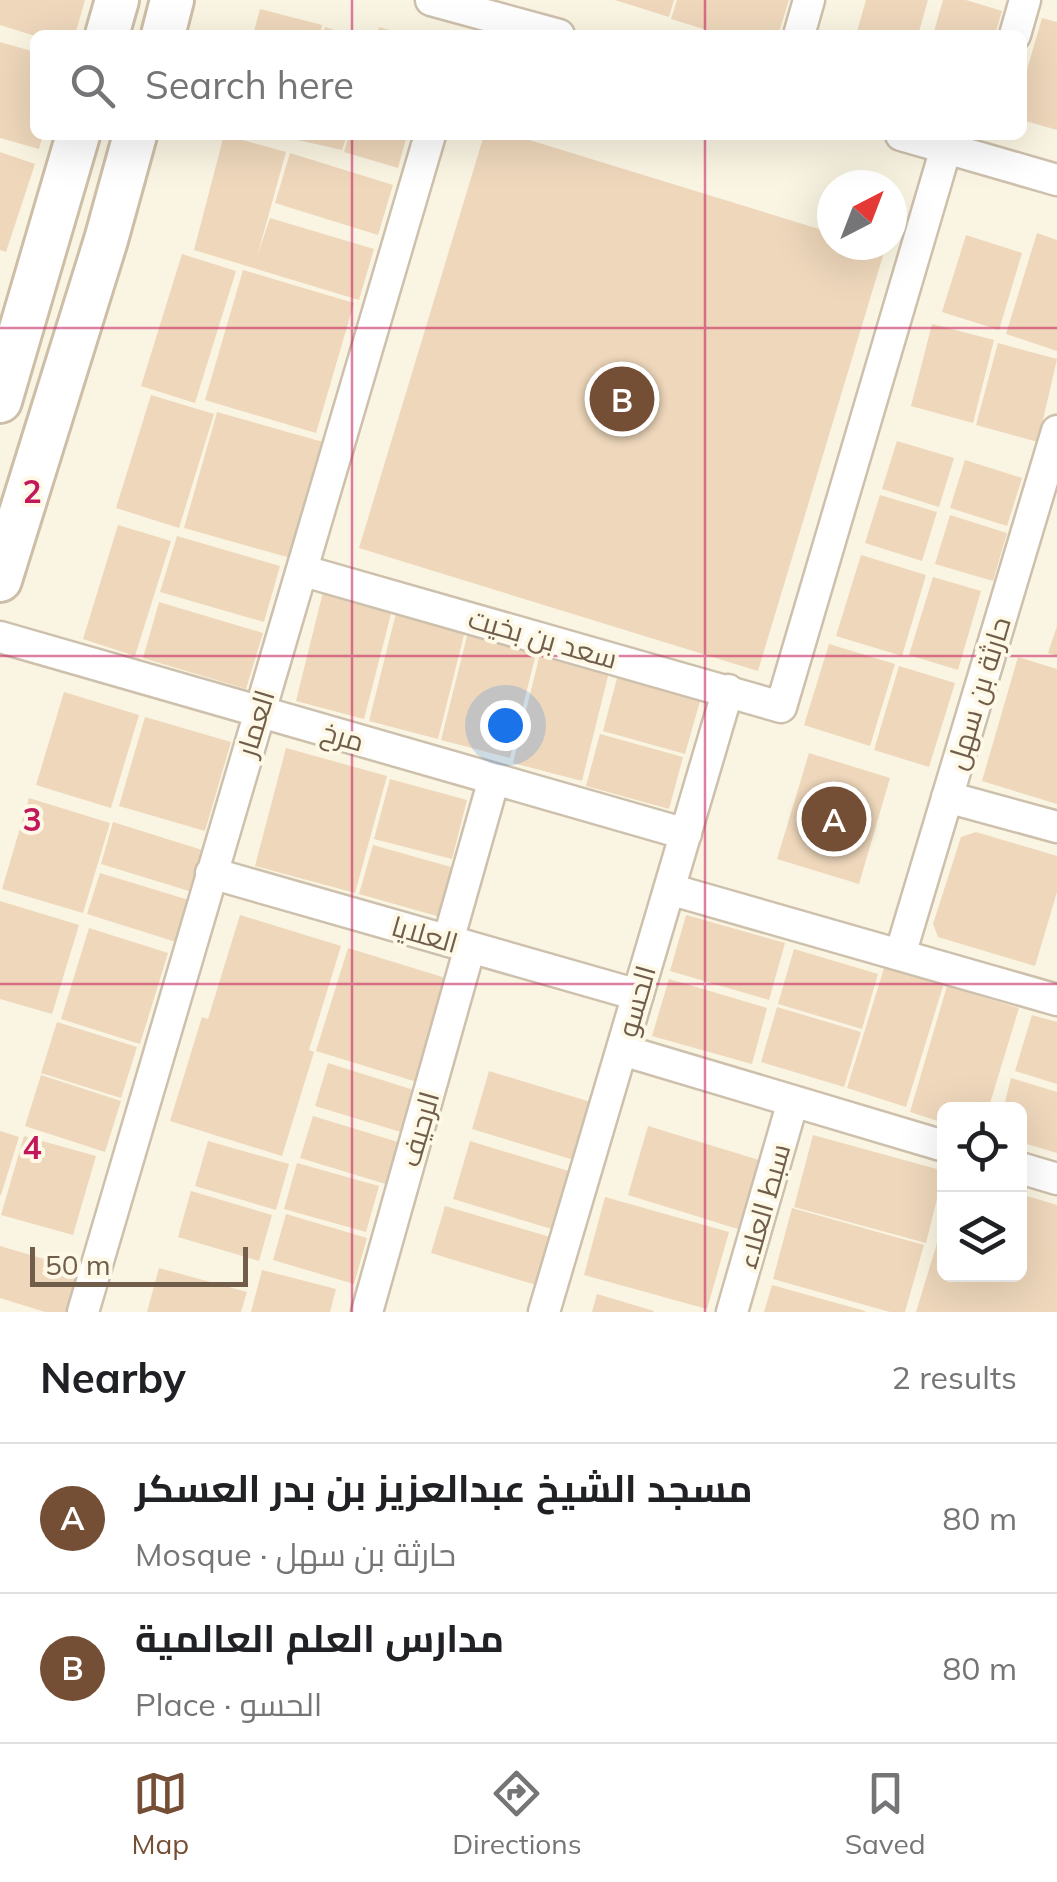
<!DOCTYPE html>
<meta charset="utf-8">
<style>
:root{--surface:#fff;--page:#f6f6f6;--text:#202124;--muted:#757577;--line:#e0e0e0;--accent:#754e36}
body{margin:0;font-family:Mulish,Cairo,sans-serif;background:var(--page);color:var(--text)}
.controls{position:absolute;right:30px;bottom:30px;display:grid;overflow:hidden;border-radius:15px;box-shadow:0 10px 40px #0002}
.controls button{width:90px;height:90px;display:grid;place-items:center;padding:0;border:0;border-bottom:2px solid var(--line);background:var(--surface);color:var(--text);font:50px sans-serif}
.compass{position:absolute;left:817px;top:170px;width:90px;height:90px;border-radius:50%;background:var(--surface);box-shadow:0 10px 40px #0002;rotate:42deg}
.scale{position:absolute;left:30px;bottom:25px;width:218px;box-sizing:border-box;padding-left:10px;border:5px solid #705e4a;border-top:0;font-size:28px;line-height:35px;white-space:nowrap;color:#705e4a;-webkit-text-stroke:8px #fef8e7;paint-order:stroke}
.you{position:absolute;left:505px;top:725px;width:35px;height:35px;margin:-25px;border:8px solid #fff;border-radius:50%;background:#1a73e8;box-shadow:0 0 0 15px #1a73e833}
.badge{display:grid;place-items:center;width:65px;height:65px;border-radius:50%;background:var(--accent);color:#fff;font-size:32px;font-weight:700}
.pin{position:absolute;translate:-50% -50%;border:5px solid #fff;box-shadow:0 2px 10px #0006}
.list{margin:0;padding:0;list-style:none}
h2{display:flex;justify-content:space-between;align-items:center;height:130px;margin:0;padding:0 40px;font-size:42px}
h2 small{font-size:32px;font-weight:400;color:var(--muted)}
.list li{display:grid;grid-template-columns:65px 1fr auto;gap:30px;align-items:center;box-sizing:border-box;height:150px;padding:0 40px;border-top:2px solid var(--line)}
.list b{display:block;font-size:38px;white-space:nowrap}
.list p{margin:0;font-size:32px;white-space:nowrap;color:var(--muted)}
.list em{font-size:32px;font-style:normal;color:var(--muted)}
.icon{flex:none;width:55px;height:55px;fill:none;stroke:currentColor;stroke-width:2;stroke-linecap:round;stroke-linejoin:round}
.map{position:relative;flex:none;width:1057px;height:1312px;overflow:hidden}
.search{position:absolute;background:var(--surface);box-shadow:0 10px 40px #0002;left:30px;right:30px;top:30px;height:110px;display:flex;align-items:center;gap:25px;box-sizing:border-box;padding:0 35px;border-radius:15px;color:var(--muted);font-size:38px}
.sheet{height:430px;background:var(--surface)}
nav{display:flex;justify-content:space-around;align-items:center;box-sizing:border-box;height:140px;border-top:2px solid var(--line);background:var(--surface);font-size:28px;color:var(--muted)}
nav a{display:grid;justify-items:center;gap:5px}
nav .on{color:var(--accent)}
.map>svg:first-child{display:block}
.building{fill:#eed7bb}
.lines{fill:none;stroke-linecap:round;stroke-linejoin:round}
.street-casing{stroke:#cdc0ac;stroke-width:35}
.secondary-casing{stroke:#cdbea8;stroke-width:48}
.street{stroke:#fff;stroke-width:30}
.secondary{stroke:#fff;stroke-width:42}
.grid{fill:none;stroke:#c2185b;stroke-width:2.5;stroke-opacity:0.55}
.labels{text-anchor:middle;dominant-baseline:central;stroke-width:8;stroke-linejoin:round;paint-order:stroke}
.street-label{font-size:28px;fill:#705e4a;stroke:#fef8e7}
.grid-label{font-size:32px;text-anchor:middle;font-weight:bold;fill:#c2185b;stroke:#fef8e7;stroke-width:8;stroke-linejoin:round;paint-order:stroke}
</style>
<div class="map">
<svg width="1057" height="1312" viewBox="0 0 1057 1312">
<rect width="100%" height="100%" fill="#faf5e2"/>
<!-- building -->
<path class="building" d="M0 0H85L75 35 35 36 0 25Z
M615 0H674L669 17Z
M677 0H789L779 32 774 35H723L671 19Z
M866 0H928L918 35H856Z
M943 0H966L1002 11 995 35H933Z
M260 9 322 25 320 35H253Z
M1042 18 1057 22V130L1022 120V87Z
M325 27 348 34V35H323Z
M379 27 404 34V35H377Z
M0 42 35 52V135H43L39 149 0 138Z
M224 135 286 152 257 257 270 218 374 249 359 300 194 250Z
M276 135H347L342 150Z
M349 135H407L398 168 344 152Z
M484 135H513L832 233V245H871L885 249 758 671 359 548Z
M0 152 35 164 6 252 0 250Z
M290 153 393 185 378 235 275 203Z
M1037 233 1057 240V351L1006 334Z
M966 235 1022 253 999 330 942 312Z
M182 254 236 271 195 403 141 386Z
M243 270 354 303 316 433 205 400Z
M932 324 994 340 973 423 911 406Z
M998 343 1057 359 1038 442 976 425Z
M151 395 214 414 179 528 116 508Z
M217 412 323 442 291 558 184 528Z
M897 441 954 458 939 507 882 489Z
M965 460 1022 478 1007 526 950 508Z
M880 495 937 512 922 561 865 543Z
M950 515 1007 533 993 581 935 564Z
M118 525 171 541 135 656 83 639Z
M177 536 280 566 264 622 160 592Z
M861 555 926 575 902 656 836 636Z
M933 577 981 591 958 670 909 655Z
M323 592 392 610 364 719 296 701Z
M159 602 263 633 246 689 143 658Z
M396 613 465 631 438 739 369 721Z
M1057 626V656L1048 653Z
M468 632 537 650 510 758 441 740Z
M829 644 895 664 870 746 804 725Z
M540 654 609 672 582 781 513 763Z
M1018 657 1057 669V804L982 781Z
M899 666 955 683 929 767 874 750Z
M617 678 700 701 685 754 603 731Z
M64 692 139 715 111 808 36 785Z
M145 717 231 742 205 831 119 806Z
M600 734 683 757 669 809 586 786Z
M286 748 387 776 355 893 255 866Z
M809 753 890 778 859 884 777 859Z
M390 779 467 800 452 859 374 839Z
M29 798 110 823 83 913 2 889Z
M113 822 202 850 189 891 101 864Z
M976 832 1057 856V892L1035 966 938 937 933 924 961 837Z
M373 845 458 869 444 918 359 894Z
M100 873 189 900 176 942 87 914Z
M0 901 79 925 52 1014 0 999Z
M240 915 341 946 309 1050 314 1052 282 1156 170 1121 202 1017 208 1019Z
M686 915 785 943 769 1000 670 971Z
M89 928 168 953 140 1044 61 1019Z
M348 948 449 979 417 1082 316 1051Z
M794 949 878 974 862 1029 778 1004Z
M885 965 944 983 906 1107 847 1088Z
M669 979 767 1008 752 1064 652 1036Z
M947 986 1019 1008 988 1110H944V1123L910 1112Z
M777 1007 861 1032 844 1087 761 1062Z
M1032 1015 1057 1022V1084L1015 1071Z
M57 1022 137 1047 121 1098 41 1073Z
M328 1063 417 1091 404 1133 315 1106Z
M489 1071 594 1103 577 1161 472 1129Z
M41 1075 121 1101 105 1152 25 1126Z
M1011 1078 1057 1092V1153L1020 1142V1110H1003Z
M313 1116 401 1143 389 1185 300 1158Z
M648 1126 759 1160 738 1229 628 1195Z
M0 1131 19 1137 1 1195H0Z
M813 1135 944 1171 926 1243 794 1207Z
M24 1136 96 1156 73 1235 1 1215Z
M208 1141 289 1164 276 1210 195 1186Z
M470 1141 575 1173 558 1231 453 1199Z
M297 1163 379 1186 366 1232 284 1209Z
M191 1191 272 1215 259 1261 178 1237Z
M1020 1194 1057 1205V1312H916L944 1220V1274H1020Z
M605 1197 729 1232 707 1309 584 1275Z
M445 1206 550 1237 536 1285 431 1253Z
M792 1208 924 1245 905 1312H890L773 1279Z
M286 1214 367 1238 354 1284 273 1260Z
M0 1246 85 1271 73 1312H45L0 1298Z
M159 1268 247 1292 241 1312H147Z
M262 1270 336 1289 330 1312H251Z
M772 1285 865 1311V1312H764Z
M597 1294 654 1311 653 1312H592Z"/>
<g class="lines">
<defs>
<path id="street" d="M431 0 559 35
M799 35 809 0
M1015 35 1025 0
M901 135 1057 180
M304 571 781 707 946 148
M0 637 686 834
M947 797 1057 827
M211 873 638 995
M669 889 1057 1000
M448 941 494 779
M900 955 1057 431
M622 1050 944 1146
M1020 1168 1057 1179
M83 1312 430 135
M367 1312 470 947
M544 1312 728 690
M732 1312 793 1101"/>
<path id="secondary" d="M107 35 117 0
M163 35 172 0
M0 401 78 135
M0 580 106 240 135 135"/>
</defs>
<!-- street casing -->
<use href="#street" class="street-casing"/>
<!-- secondary casing -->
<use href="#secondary" class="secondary-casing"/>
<!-- street -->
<use href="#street" class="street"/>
<!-- secondary -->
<use href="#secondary" class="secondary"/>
</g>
<!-- grid -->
<path class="grid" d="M352 0V35M705 0V35M352 135V1312M705 135V1312M0 328H1057M0 656H1057M0 984H1057"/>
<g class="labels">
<!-- street labels -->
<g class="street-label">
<text transform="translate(543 638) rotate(16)">سعد بن بخيت</text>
<text transform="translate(978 693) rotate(-73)">حارثة بن سهل</text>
<text transform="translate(255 723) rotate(-73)">العمار</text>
<text transform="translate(343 736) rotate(16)">مرخ</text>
<text transform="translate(425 934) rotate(16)">العلايا</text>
<text transform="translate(636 1001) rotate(-74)">الحسو</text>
<text transform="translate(419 1129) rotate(-74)">الرحيف</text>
<text transform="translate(763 1206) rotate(-74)">سبط العلاء</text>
</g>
</g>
<g class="grid-label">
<text x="32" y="503">2</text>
<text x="32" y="831">3</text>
<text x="32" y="1159">4</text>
</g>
</svg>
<div class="controls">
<button><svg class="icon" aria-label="locate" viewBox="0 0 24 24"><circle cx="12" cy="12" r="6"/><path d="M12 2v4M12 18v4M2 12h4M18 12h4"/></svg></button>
<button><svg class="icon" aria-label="layers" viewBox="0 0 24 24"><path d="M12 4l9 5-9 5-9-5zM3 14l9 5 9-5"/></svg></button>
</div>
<svg class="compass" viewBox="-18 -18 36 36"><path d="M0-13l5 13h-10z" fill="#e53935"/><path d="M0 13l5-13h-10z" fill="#757577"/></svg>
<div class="scale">50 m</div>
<div class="you"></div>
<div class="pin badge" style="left:834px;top:819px">A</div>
<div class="pin badge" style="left:622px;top:399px">B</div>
<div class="search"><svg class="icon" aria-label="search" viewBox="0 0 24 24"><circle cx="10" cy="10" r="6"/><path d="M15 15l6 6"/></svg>Search here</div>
</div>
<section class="sheet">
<h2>Nearby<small>2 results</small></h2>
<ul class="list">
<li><span class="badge">A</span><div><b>مسجد الشيخ عبدالعزيز بن بدر العسكر</b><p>Mosque · حارثة بن سهل</p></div><em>80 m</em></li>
<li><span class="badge">B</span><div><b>مدارس العلم العالمية</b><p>Place · الحسو</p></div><em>80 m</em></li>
</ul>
</section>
<nav>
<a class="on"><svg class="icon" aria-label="map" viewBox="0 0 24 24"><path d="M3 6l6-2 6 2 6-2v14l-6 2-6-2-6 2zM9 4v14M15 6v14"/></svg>Map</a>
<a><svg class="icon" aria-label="directions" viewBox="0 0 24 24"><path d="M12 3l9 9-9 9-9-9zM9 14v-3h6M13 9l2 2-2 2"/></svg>Directions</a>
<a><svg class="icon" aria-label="saved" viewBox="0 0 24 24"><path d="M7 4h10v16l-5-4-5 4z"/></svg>Saved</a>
</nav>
